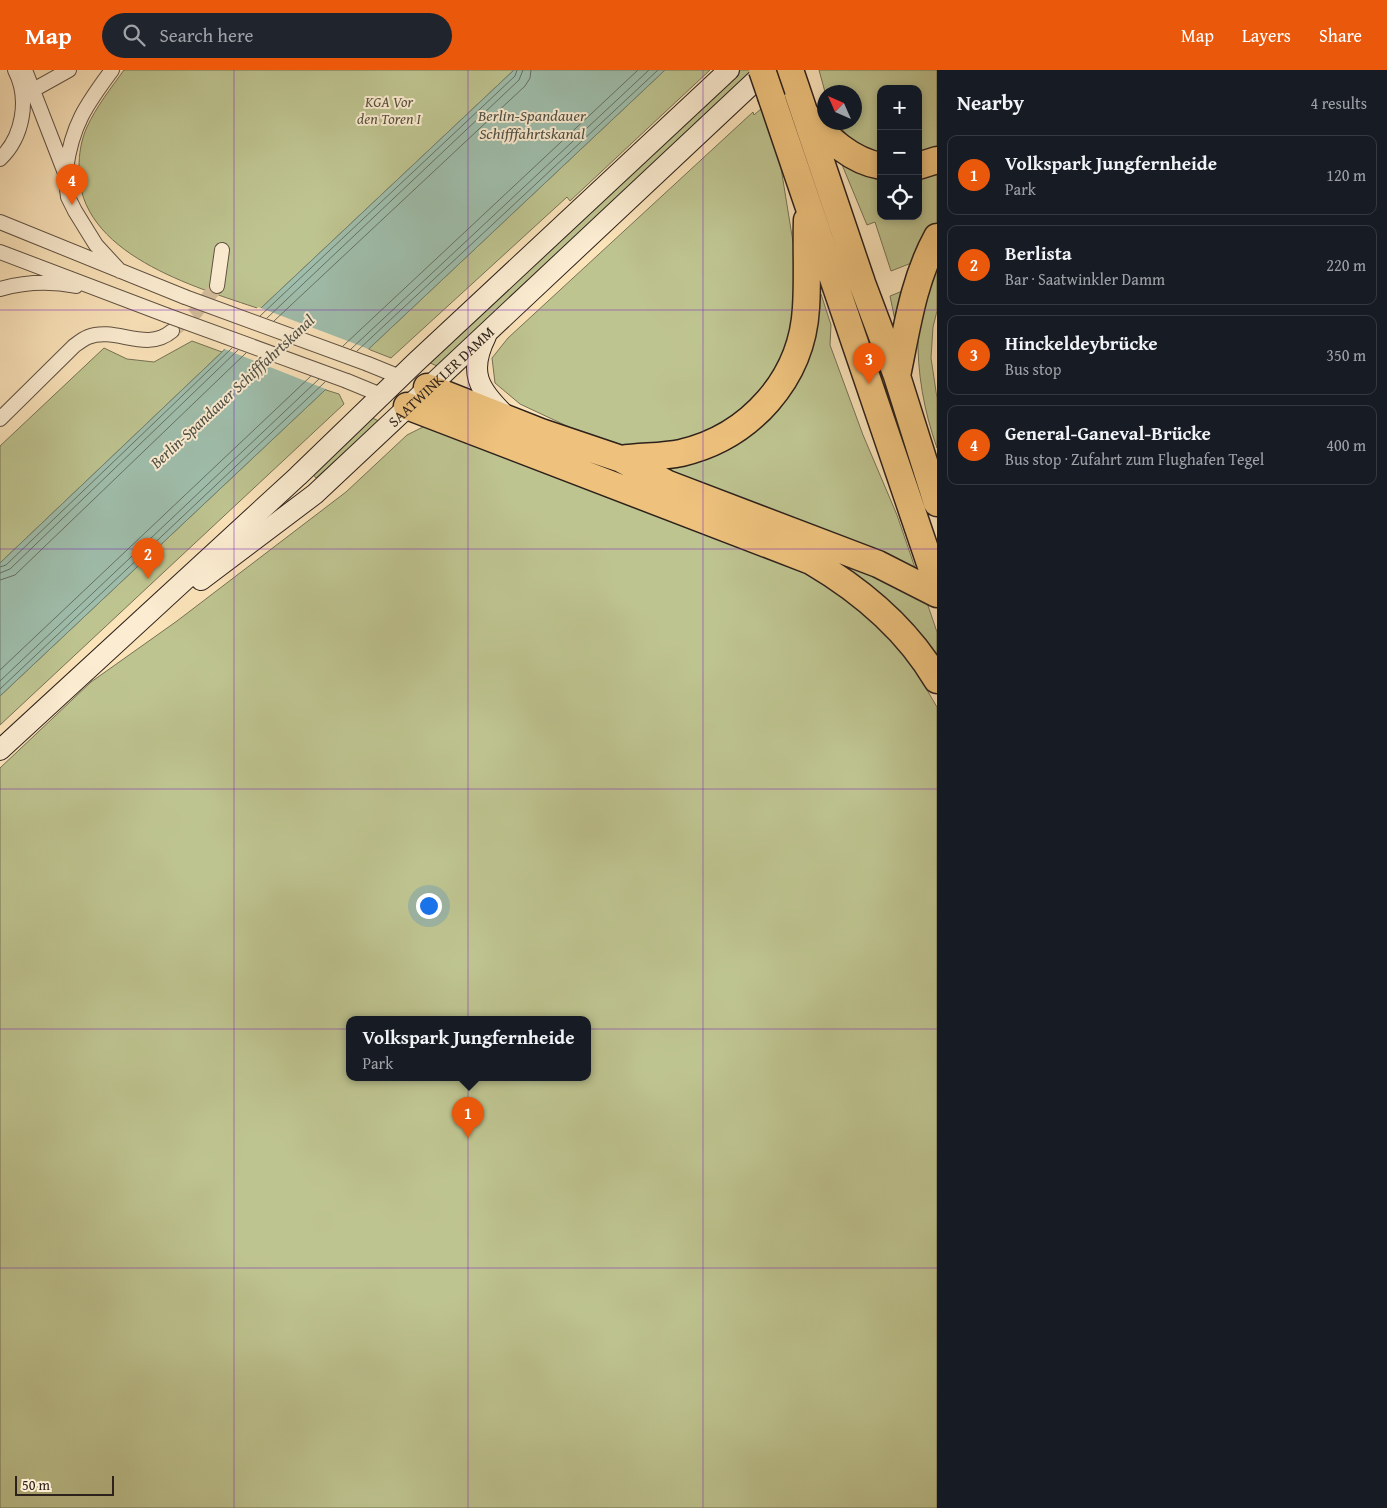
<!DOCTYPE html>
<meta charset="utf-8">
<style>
:root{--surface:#171b24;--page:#20242c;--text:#f1f3f6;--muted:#9ea1a6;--line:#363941;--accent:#ea580c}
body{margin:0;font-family:"Gentium Book Plus",serif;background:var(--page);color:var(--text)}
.controls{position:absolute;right:15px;top:15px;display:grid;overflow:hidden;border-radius:10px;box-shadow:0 2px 8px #0003}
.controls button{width:45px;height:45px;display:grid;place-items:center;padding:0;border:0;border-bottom:1px solid var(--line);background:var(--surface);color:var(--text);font:25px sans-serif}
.compass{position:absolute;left:817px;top:15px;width:45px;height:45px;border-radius:50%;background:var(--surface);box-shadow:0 2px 8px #0003;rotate:315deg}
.scale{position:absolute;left:15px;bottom:12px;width:99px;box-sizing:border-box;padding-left:5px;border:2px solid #2d211b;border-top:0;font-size:14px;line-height:18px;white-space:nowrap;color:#2d211b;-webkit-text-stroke:4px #fcedd2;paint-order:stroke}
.you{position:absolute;left:428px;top:835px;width:18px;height:18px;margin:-12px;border:4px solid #fff;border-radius:50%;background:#1a73e8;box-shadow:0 0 0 8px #1a73e833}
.badge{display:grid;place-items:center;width:32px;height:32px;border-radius:50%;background:var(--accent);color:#fff;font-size:16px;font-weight:700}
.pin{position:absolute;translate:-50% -41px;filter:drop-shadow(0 1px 2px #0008)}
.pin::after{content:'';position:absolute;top:26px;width:18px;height:15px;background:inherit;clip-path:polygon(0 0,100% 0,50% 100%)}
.popup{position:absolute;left:346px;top:946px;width:245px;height:65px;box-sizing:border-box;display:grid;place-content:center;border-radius:10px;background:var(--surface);filter:drop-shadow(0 1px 4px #0005);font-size:16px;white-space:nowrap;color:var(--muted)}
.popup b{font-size:19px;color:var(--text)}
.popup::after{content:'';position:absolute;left:50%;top:100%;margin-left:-10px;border:10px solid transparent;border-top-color:var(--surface)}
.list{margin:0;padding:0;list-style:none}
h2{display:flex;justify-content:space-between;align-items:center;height:65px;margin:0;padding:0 20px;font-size:21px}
h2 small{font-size:16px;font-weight:400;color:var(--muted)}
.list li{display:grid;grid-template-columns:32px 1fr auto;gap:15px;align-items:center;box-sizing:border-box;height:80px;margin:0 10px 10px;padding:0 10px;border:1px solid var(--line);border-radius:10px}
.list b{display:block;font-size:19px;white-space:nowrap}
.list p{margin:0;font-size:16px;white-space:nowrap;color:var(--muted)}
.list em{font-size:16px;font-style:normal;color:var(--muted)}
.icon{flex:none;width:28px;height:28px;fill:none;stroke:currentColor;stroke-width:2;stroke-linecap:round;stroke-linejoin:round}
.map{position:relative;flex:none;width:937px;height:1438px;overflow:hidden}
header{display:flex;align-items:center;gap:30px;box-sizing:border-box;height:70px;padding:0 25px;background:var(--accent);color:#fff}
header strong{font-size:24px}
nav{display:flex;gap:28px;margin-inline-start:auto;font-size:18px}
.search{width:350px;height:45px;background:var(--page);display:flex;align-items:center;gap:12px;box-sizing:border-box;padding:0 18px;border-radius:28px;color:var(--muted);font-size:19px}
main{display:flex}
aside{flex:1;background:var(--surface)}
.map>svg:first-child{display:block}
.green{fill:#bec490;stroke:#767256;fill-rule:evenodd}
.water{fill:#9fbeac;stroke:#717f72}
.pier{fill:#fbe3ba}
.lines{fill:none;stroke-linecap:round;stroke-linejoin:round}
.shore{stroke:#667064;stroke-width:1}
.minor-tunnel{stroke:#d2bc9a;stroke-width:14;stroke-dasharray:14 7;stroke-linecap:butt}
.minor-casing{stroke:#605243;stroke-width:16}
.secondary-casing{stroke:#2d211b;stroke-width:22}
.motorway-casing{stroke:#2d211b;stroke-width:29}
.minor{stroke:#fcedd2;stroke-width:14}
.secondary{stroke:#fcedd2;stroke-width:20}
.motorway{stroke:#eec27d;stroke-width:26}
.minor-bridge-casing{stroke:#605243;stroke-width:16;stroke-linecap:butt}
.motorway-bridge-casing{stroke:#2d211b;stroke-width:29;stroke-linecap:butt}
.minor-bridge{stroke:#fcedd2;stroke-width:14}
.motorway-bridge{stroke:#eec27d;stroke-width:26}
.grid{fill:none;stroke:#7b2cbf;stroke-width:1;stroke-opacity:0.55}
.labels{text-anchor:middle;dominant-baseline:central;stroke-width:4;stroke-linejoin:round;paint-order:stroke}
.park-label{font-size:15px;font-style:italic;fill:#58523e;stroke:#fcedd2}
.street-label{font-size:15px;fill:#2d211b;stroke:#fcedd2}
.water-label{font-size:16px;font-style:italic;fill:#4f5046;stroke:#fcedd2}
</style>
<header>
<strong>Map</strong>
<div class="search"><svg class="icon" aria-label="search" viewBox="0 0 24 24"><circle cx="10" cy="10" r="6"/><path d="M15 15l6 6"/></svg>Search here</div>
<nav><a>Map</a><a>Layers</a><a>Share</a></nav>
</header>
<main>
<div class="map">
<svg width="937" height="1438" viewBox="0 0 937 1438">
<rect width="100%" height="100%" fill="#fbe3ba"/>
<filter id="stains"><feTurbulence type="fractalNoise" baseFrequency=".004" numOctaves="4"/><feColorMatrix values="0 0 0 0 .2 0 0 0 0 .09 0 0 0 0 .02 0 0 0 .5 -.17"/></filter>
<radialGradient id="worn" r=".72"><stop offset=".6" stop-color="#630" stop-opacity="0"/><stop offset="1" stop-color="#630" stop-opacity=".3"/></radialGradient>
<!-- green -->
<path class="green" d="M124 0H514L260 239C195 217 77 184 79 98 79 84 81 70 87 57 96 37 111 18 124 0Z
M665 0H710L570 131 567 127 391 288 368 279 326 320 339 324 344 334 0 655V626Z
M740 0H752L437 296 428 292Z
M819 0H937V241L933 257 931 288 937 328V378C924 341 917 303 918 263L898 265 890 226 905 220 914 192 891 201 875 152 867 155 838 85 846 64 837 53 854 52V22H825ZM881 19H918V146H881Z
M762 38 781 98 794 178 796 217 821 224 831 255 830 275 863 365 897 445 937 562V599L909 559 657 400V377L622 375 569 357 520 334 495 313 492 288 508 268 753 42 754 45Z
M192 271 222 282 0 493V376L104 278 127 289 154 292Z
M370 347 379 351 316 408 311 402Z
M429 354 788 492 852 531 886 563 911 593 937 637V1438H0V698L91 612 177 551 346 422 407 365ZM349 949H587V1007H349Z"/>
<!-- water -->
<path class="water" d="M514 0H665L0 626V493L222 282 260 239Z"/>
<!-- pier -->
<path class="pier" d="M258 237 361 276 370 280 328 320 222 278Z"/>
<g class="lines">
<!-- shore -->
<path class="shore" d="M260 246 515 6 517 0
M267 248 519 10 523 0
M274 251 525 16 530 8 531 0
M343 276 638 0
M351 279 649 0
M357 281 658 0
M0 497 6 495 232 278
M0 503 10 499 238 280
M0 510 15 505 246 283
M0 600 311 306
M0 611 319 309
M0 619 325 312"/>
<!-- minor-tunnel -->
<path class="minor-tunnel" d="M176 258 196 242 217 216"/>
<defs>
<path id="minor" d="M25 0 65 103 68 127 75 141 96 175 120 201
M26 24 69 0
M0 89C23 67 30 29 15 0
M66 99C72 55 86 35 112 0
M0 152 185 227
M0 182 166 245
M217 216 222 180
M0 219C25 212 51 211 76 216
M368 294 400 307
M347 311 381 325
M0 349 74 276C78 273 83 269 88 267 116 256 146 283 172 261"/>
<g id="secondary">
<path d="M486 266C468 302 478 319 505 345"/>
<path id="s1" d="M201 510 315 424 767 0"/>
<path d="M0 680 298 406 415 293 729 0"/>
</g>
<path id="motorway" d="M790 0 862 213 897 306 937 433
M772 29 937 514
M808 47C828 68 851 91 881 96
M918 96 937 90
M897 306C907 258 913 211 937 167
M427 317 541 362 621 389 668 414 878 494 937 524
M407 336 811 491C862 521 907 559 937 610
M621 389C641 386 661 387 681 383 750 367 802 309 806 238 808 209 806 179 807 150"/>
</defs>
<!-- minor casing -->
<use href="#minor" class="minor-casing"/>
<!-- secondary casing -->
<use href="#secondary" class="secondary-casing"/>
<!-- motorway casing -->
<use href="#motorway" class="motorway-casing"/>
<!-- minor -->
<use href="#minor" class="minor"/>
<!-- secondary -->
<use href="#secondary" class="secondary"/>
<!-- motorway -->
<use href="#motorway" class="motorway"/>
<defs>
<path id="minor-bridge" d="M185 227 368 294
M166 245 347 311"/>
<path id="motorway-bridge" d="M762 0 772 29"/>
</defs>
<!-- minor-bridge casing -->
<use href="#minor-bridge" class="minor-bridge-casing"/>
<!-- motorway-bridge casing -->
<use href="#motorway-bridge" class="motorway-bridge-casing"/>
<!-- minor-bridge -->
<use href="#minor-bridge" class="minor-bridge"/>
<!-- motorway-bridge -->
<use href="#motorway-bridge" class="motorway-bridge"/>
</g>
<!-- grid -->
<path class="grid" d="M234 0V1438M468 0V1438M703 0V1438M0 240H937M0 479H937M0 719H937M0 959H937M0 1198H937"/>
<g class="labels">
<!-- park labels -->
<g class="park-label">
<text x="389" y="31">KGA Vor<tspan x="389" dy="17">den Toren I</tspan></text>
</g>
<!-- street labels -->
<g class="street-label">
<text stroke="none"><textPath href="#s1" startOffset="315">SAATWINKLER DAMM</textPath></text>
</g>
<!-- water labels -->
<g class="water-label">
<text x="532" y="45">Berlin-Spandauer<tspan x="532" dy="18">Schifffahrtskanal</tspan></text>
<text transform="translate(232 321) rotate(-43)">Berlin-Spandauer Schifffahrtskanal</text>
</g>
</g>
<rect width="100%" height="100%" filter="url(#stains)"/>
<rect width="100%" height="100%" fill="url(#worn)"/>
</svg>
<div class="controls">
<button>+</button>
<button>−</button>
<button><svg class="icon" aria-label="locate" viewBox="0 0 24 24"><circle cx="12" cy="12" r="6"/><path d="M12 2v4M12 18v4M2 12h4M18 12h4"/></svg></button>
</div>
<svg class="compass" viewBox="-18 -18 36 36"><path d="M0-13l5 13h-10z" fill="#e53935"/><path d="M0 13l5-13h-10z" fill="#9ea1a6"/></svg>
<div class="scale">50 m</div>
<div class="you"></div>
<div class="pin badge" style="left:468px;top:1068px">1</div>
<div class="popup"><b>Volkspark Jungfernheide</b>Park</div>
<div class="pin badge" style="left:148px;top:509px">2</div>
<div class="pin badge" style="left:869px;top:314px">3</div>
<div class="pin badge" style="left:72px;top:135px">4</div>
</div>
<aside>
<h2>Nearby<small>4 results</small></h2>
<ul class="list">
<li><span class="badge">1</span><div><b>Volkspark Jungfernheide</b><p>Park</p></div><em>120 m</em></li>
<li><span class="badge">2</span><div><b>Berlista</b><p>Bar · Saatwinkler Damm</p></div><em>220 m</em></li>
<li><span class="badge">3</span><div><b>Hinckeldeybrücke</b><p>Bus stop</p></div><em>350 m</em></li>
<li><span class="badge">4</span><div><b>General-Ganeval-Brücke</b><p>Bus stop · Zufahrt zum Flughafen Tegel</p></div><em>400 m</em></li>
</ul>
</aside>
</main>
